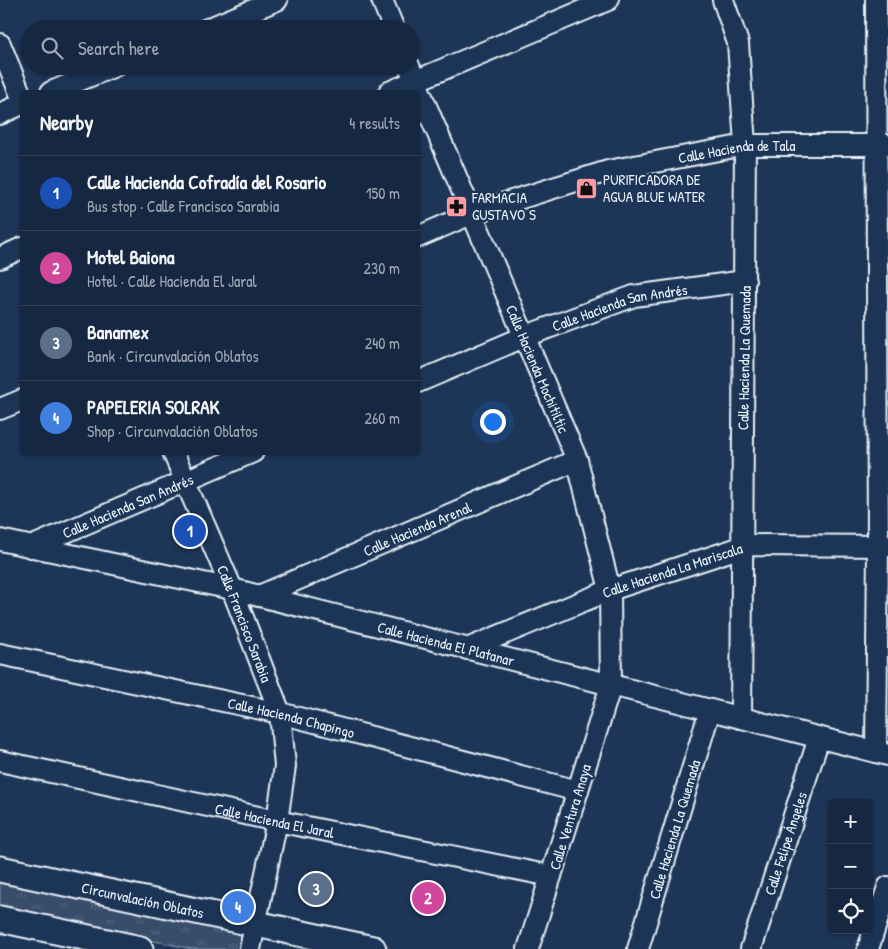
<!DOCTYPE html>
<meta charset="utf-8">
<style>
:root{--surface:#162841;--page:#1f3048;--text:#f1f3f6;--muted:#9ea6b1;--line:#35445a;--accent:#1a73e8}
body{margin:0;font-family:"Patrick Hand",sans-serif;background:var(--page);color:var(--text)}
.controls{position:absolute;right:15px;bottom:15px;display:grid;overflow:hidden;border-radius:5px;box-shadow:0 1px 4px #0004}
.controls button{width:45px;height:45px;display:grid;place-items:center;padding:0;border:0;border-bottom:1px solid var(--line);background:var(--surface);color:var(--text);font:25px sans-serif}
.you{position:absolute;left:492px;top:421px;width:18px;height:18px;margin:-12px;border:4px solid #fff;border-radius:50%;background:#1a73e8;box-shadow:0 0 0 8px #1a73e833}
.badge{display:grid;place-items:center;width:32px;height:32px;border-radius:50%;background:var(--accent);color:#fff;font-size:16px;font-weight:700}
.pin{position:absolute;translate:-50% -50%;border:2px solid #fff;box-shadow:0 1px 5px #0006}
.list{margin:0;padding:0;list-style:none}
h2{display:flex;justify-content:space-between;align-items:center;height:65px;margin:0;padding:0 20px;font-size:21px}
h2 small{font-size:16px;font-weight:400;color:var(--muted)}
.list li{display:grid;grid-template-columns:32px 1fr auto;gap:15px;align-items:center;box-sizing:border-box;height:75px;padding:0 20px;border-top:1px solid var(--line)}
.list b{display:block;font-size:19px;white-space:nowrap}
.list p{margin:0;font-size:16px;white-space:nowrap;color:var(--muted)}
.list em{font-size:16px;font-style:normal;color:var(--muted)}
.icon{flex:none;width:28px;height:28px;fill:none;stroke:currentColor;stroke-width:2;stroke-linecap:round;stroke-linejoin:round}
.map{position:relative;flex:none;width:888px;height:949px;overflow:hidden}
.search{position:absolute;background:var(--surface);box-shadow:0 1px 4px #0004;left:20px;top:20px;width:400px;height:55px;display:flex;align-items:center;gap:12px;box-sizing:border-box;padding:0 18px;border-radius:28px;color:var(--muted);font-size:19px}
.panel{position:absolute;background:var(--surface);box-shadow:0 1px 4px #0004;left:20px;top:90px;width:400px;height:365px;border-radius:5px}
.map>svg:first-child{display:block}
.park{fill:url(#park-tufts);stroke:#909fb2}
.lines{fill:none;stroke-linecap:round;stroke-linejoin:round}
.minor-casing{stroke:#e8f1f8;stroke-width:24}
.major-casing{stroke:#e8f1f8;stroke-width:29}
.minor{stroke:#1d3557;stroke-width:20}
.major{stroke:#1d3557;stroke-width:25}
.labels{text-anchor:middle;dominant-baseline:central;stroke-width:4.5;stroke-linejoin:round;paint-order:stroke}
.street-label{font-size:15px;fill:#e8f1f8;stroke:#1d3557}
.poi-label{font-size:15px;fill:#e8f1f8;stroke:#1d3557;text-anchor:start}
</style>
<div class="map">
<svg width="888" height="949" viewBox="0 0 888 949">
<defs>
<pattern id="park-tufts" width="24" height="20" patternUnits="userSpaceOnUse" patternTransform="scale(1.25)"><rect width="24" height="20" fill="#374d6c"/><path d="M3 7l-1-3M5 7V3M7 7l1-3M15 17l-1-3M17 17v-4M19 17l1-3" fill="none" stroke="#546782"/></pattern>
</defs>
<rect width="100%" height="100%" fill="#1d3557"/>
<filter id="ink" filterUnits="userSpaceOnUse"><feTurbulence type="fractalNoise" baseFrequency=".02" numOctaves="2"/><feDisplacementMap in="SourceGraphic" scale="10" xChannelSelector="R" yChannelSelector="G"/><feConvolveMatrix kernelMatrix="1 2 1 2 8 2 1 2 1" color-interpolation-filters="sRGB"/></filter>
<g filter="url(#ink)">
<!-- park -->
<path class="park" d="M0 876 242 930 239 949H192L0 908Z"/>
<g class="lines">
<defs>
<g id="minor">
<path d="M382 0 394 29"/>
<path d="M723 0 738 43 745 145 741 718"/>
<path d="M876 0 878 546 876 752"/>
<path d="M207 29 277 0"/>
<path d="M0 44 22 98"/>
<path id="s1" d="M409 66 577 460 610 590 611 685 528 949"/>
<path d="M51 92 115 66"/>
<path d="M389 92 608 0"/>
<path d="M0 114 22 104"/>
<path id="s2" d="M418 237 473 213 608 171 745 145H887"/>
<path d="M0 258 22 248"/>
<path id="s3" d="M418 382 526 336 634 296 745 281"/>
<path d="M0 409 22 400"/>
<path id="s4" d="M173 452 232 589 280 713 285 766 277 821 250 949"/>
<path id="s5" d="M0 540 232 589 888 755"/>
<path id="s6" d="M31 547 253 452"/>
<path id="s7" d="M259 596 577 460"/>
<path id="s8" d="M467 649 610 590 748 545 888 546"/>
<path id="s9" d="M0 654 280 713 578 791"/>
<path id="s10" d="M0 761 277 821 551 876"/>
<path id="s11" d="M638 949 710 710"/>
<path id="s12" d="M751 949 819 738"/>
<path d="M868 949 888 887"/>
</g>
<g id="major">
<path id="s13" d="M0 869 373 949"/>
<path d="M0 919 140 949"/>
</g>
</defs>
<!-- minor casing -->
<use href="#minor" class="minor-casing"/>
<!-- major casing -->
<use href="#major" class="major-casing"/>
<!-- minor -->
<use href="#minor" class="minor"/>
<!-- major -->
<use href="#major" class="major"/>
</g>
</g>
<!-- icons -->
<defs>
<symbol id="shop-square" viewBox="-11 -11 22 22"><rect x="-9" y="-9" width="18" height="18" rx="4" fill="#ff9aa2" stroke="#1d3557"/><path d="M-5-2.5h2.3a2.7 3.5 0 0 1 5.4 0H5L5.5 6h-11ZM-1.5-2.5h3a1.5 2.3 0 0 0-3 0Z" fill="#111"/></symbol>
<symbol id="pharmacy-square" viewBox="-11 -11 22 22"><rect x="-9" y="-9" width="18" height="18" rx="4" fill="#ff9aa2" stroke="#1d3557"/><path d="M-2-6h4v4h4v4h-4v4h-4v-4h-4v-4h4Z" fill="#111"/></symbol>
</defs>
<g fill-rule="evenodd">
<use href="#shop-square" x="574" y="176" width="25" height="25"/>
<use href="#pharmacy-square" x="444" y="194" width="25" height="25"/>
</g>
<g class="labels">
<!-- street labels -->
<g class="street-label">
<text stroke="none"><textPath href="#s2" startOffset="332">Calle Hacienda de Tala</textPath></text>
<text stroke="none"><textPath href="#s3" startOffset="216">Calle Hacienda San Andrés</textPath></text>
<text transform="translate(744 358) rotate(-89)">Calle Hacienda La Quemada</text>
<text stroke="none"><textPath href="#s1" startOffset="329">Calle Hacienda Mochitiltic</textPath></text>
<text stroke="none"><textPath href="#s6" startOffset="105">Calle Hacienda San Andrés</textPath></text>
<text stroke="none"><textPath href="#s7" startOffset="172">Calle Hacienda Arenal</textPath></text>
<text stroke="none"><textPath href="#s8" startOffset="220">Calle Hacienda La Mariscala</textPath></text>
<text stroke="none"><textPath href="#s4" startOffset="186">Calle Francisco Sarabia</textPath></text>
<text stroke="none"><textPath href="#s5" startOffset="458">Calle Hacienda El Platanar</textPath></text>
<text stroke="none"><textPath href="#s9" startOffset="298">Calle Hacienda Chapingo</textPath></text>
<text transform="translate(570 817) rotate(-73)">Calle Ventura Anaya</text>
<text stroke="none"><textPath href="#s10" startOffset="281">Calle Hacienda El Jaral</textPath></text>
<text stroke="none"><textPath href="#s11" startOffset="125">Calle Hacienda La Quemada</textPath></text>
<text stroke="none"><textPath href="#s12" startOffset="111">Calle Felipe Ángeles</textPath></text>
<text stroke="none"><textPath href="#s13" startOffset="146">Circunvalación Oblatos</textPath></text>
</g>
<!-- poi labels -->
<g class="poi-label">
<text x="603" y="179">PURIFICADORA DE<tspan x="603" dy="17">AGUA BLUE WATER</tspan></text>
<text x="472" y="197">FARMACIA<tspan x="472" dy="17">GUSTAVO S</tspan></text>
</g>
</g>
</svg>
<div class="controls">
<button>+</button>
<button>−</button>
<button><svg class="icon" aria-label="locate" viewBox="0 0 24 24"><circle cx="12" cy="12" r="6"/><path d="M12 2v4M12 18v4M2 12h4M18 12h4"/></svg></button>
</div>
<div class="you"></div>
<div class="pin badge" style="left:190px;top:531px;background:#1a4fb4">1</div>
<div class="pin badge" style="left:428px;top:898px;background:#d1479c">2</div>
<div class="pin badge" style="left:316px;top:889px;background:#5c6f8a">3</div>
<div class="pin badge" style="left:238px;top:907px;background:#3f7fe0">4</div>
<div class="search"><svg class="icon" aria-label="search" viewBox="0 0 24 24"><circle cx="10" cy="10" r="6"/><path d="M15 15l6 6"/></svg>Search here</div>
<section class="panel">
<h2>Nearby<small>4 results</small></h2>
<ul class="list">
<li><span class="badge" style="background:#1a4fb4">1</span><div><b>Calle Hacienda Cofradía del Rosario</b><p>Bus stop · Calle Francisco Sarabia</p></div><em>150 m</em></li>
<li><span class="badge" style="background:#d1479c">2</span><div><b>Motel Baiona</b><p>Hotel · Calle Hacienda El Jaral</p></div><em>230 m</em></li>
<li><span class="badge" style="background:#5c6f8a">3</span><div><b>Banamex</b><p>Bank · Circunvalación Oblatos</p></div><em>240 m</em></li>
<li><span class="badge" style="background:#3f7fe0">4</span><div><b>PAPELERIA SOLRAK</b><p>Shop · Circunvalación Oblatos</p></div><em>260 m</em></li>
</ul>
</section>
</div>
